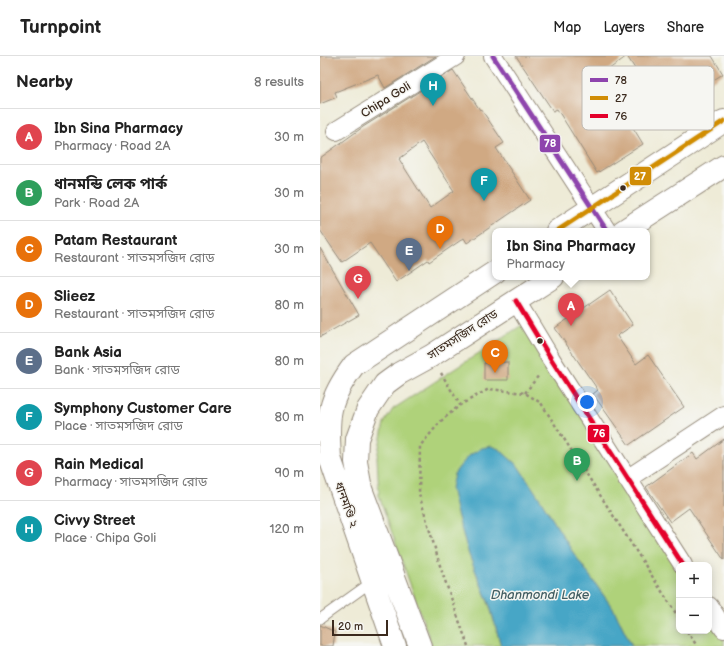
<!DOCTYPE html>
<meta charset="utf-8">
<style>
:root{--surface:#fff;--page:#f2f2f2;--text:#222;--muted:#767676;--line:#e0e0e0;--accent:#2563eb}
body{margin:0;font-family:"Balsamiq Sans","Noto Sans Bengali",sans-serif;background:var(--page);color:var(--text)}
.controls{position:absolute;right:12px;bottom:12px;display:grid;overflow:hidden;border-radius:8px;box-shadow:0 2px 10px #0003}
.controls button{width:36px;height:36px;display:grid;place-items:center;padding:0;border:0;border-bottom:1px solid var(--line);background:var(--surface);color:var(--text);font:20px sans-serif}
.scale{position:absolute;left:12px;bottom:10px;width:56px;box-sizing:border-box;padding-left:4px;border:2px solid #3b2a1e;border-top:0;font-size:11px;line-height:14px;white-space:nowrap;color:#3b2a1e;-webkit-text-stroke:3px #f6f6f2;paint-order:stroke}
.you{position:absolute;left:267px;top:346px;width:14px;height:14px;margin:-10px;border:3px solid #fff;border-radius:50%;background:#1a73e8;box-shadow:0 0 0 6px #1a73e833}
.badge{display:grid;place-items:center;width:26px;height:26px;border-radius:50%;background:var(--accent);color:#fff;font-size:13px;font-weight:700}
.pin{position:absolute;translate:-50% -33px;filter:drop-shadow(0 1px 2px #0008)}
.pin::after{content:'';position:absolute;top:21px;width:14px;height:12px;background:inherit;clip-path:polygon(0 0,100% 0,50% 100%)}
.popup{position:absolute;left:172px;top:172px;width:158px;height:52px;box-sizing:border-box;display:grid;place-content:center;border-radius:8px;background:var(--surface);filter:drop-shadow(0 1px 3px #0005);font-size:13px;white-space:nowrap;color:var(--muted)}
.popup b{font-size:15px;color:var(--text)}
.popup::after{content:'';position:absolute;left:50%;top:100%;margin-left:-8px;border:8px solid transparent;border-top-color:var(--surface)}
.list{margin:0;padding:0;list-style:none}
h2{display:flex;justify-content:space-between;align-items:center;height:52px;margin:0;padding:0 16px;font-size:17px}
h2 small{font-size:13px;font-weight:400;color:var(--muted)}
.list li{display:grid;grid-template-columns:26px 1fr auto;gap:12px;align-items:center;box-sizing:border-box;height:56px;padding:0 16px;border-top:1px solid var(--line)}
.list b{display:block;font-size:15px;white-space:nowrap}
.list p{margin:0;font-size:13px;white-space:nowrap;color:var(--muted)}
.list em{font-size:13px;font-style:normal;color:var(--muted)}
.map{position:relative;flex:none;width:404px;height:590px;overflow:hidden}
header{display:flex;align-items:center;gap:24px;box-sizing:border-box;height:56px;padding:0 20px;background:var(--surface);border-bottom:1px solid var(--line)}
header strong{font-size:19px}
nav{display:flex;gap:22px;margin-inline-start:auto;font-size:14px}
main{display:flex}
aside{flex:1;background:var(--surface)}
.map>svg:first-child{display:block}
.green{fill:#afd27a;stroke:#757e4c}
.water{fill:#47a6c6;stroke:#416872}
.building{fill:#d0a983;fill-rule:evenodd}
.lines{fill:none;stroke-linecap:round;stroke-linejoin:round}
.lane-casing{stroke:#948a7a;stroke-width:11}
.street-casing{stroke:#948a7a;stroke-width:20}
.secondary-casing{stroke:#948a7a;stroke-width:24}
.path{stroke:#948a7a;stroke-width:2.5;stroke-dasharray:3 3;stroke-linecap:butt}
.lane{stroke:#fff;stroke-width:9}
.street{stroke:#fff;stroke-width:18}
.secondary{stroke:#fff;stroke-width:22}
.bus-1-casing{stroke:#f6f6f2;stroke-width:8}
.bus-2-casing{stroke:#f6f6f2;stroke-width:8}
.bus-3-casing{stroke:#f6f6f2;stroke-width:8}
.bus-1{stroke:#8e44ad;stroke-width:5}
.bus-2{stroke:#d18d06;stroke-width:5}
.bus-3{stroke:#e4002b;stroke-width:5}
.bus-dot{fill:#3b2a1e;stroke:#f6f6f2;stroke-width:1.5}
.labels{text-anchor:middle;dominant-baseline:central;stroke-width:3;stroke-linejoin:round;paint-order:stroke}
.street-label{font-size:12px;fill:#3b2a1e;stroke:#f6f6f2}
.water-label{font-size:13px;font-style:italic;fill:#405c61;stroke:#f6f6f2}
.key{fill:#f6f6f2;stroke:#beb9b2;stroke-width:1}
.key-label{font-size:11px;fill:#3b2a1e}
.line-badge{stroke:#f6f6f2;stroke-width:1.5}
.badge-label{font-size:11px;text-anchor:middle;font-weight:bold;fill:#fff}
</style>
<header>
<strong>Turnpoint</strong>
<nav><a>Map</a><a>Layers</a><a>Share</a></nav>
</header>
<main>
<aside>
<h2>Nearby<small>8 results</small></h2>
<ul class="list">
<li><span class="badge" style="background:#e0444e">A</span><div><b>Ibn Sina Pharmacy</b><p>Pharmacy · Road 2A</p></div><em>30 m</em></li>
<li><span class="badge" style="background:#2e9e5b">B</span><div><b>ধানমন্ডি লেক পার্ক</b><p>Park · Road 2A</p></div><em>30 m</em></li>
<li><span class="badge" style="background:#e8710a">C</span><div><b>Patam Restaurant</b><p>Restaurant · সাতমসজিদ রোড</p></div><em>30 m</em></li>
<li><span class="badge" style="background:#e8710a">D</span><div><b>Slieez</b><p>Restaurant · সাতমসজিদ রোড</p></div><em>80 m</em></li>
<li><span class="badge" style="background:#5c6f8a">E</span><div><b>Bank Asia</b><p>Bank · সাতমসজিদ রোড</p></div><em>80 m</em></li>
<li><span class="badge" style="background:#0f9aa8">F</span><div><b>Symphony Customer Care</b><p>Place · সাতমসজিদ রোড</p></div><em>80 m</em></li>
<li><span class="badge" style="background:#e0444e">G</span><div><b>Rain Medical</b><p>Pharmacy · সাতমসজিদ রোড</p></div><em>90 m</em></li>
<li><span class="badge" style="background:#0f9aa8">H</span><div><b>Civvy Street</b><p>Place · Chipa Goli</p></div><em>120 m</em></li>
</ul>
</aside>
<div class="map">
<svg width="404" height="590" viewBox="0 0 404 590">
<rect width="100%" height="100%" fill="#f6f6f2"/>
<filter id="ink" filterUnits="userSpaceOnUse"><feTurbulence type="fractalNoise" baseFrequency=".025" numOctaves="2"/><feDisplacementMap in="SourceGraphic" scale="8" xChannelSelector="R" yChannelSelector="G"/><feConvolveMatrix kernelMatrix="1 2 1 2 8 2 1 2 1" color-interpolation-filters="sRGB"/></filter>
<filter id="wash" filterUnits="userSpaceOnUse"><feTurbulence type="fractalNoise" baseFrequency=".012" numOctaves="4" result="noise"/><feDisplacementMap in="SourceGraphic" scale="16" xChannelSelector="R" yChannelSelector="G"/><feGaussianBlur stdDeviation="0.9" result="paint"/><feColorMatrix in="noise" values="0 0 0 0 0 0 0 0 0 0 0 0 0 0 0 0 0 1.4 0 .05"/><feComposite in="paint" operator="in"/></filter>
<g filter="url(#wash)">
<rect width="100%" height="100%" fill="#eeebd7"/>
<!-- green -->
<path class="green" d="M202 269 359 509V575H389V552L404 574V590H312L294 554 252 495 220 443 198 410 179 393 150 399 134 418 136 454 149 499 170 551 181 590H112L59 440 57 401 64 367 73 353Z"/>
<!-- water -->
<path class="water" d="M171 390 179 393 198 410 220 443 252 495 294 554 312 590H181L170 550 149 499 136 454 131 432 134 418 140 410 150 399 162 392Z"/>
<g id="blocks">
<!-- building -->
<path class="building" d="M0 0H116L65 32 58 19 15 36 17 41 0 48Z
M196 0H392L403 18 342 56 307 0 281 19 323 88 277 117 237 53 233 55Z
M133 14 160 54 161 53 184 87 176 92 210 144 147 187 144 182 109 206 108 204 76 226 50 187 22 206 0 174V102L43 71ZM102 86 134 135 110 152 79 103Z
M0 192 39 259 0 281Z
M290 234 313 269 297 280 316 308 328 299 364 351 309 389 273 338 278 334 235 272Z
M188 306V324H164V307Z
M404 383V504L369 452 350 466 326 431 373 397 377 403Z
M0 569 15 576 13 590H0Z"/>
</g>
</g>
<g filter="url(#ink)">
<use href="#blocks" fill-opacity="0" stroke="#948a7a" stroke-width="1"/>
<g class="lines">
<defs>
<path id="lane" d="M0 563 53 525"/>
<path id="street" d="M173 0 287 175
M16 75 136 0
M196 245 231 303 363 509
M307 423 404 359
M389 550 404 573"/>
<path id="secondary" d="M237 175 404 65
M303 175 404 110
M75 590 10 402C7 359 8 344 34 309L175 216
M100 590 41 433 36 406 37 383 48 353 65 328 80 317 111 300 233 221"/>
</defs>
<!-- lane casing -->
<use href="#lane" class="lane-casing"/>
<!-- street casing -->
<use href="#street" class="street-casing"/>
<!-- secondary casing -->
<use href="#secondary" class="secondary-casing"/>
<!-- path -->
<path class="path" d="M121 317 140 349
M205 337 219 319
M367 575 377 590
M148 590 121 513 99 438 100 390 121 365 140 349 169 333 205 337 221 347 359 562"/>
<!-- lane -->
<use href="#lane" class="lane"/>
<!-- street -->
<use href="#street" class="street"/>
<!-- secondary -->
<use href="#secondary" class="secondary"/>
<defs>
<path id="bus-1" d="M173 0 287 175"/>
<path id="bus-2" d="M237 175 404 65"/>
<path id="bus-3" d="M196 245 231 303 363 509"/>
</defs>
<!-- bus-1 casing -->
<use href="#bus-1" class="bus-1-casing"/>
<!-- bus-2 casing -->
<use href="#bus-2" class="bus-2-casing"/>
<!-- bus-3 casing -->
<use href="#bus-3" class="bus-3-casing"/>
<!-- bus-1 -->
<use href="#bus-1" class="bus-1"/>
<!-- bus-2 -->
<use href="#bus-2" class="bus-2"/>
<!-- bus-3 -->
<use href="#bus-3" class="bus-3"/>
</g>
</g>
<!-- markers -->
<g class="bus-dot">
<circle cx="303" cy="132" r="3.5"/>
<circle cx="220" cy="285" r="3.5"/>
</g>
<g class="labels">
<!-- street labels -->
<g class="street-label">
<text transform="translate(66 44) rotate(-32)">Chipa Goli</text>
<text transform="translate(143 279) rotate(-33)">সাতমসজিদ রোড</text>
<text transform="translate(26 449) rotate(70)">ধানমণ্ডি ২</text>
</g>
<!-- water labels -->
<g class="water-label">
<text x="220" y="539">Dhanmondi Lake</text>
</g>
</g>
<!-- legend -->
<rect x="262" y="10" width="132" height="64" rx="6" class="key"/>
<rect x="270" y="22" width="18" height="4" fill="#8e44ad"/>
<rect x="270" y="40" width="18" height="4" fill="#d18d06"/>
<rect x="270" y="58" width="18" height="4" fill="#e4002b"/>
<g class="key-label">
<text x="295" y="28">78</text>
<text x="295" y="46">27</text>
<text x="295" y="64">76</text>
</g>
<g class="line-badge">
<rect x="219" y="78" width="22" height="19" rx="4" fill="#8e44ad"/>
<rect x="309" y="110" width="23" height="20" rx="4" fill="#d18d06"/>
<rect x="267" y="368" width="23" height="19" rx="4" fill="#e4002b"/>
</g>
<g class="badge-label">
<text x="230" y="91">78</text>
<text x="320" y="124">27</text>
<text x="279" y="381">76</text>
</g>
</svg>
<div class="controls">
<button>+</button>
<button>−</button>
</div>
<div class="scale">20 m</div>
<div class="you"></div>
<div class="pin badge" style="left:251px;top:270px;background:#e0444e">A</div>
<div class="popup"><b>Ibn Sina Pharmacy</b>Pharmacy</div>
<div class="pin badge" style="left:257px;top:425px;background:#2e9e5b">B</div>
<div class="pin badge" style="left:175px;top:317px;background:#e8710a">C</div>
<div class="pin badge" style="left:120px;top:193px;background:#e8710a">D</div>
<div class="pin badge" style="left:89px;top:215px;background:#5c6f8a">E</div>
<div class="pin badge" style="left:164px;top:145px;background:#0f9aa8">F</div>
<div class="pin badge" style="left:38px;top:243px;background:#e0444e">G</div>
<div class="pin badge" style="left:113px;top:50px;background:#0f9aa8">H</div>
</div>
</main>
